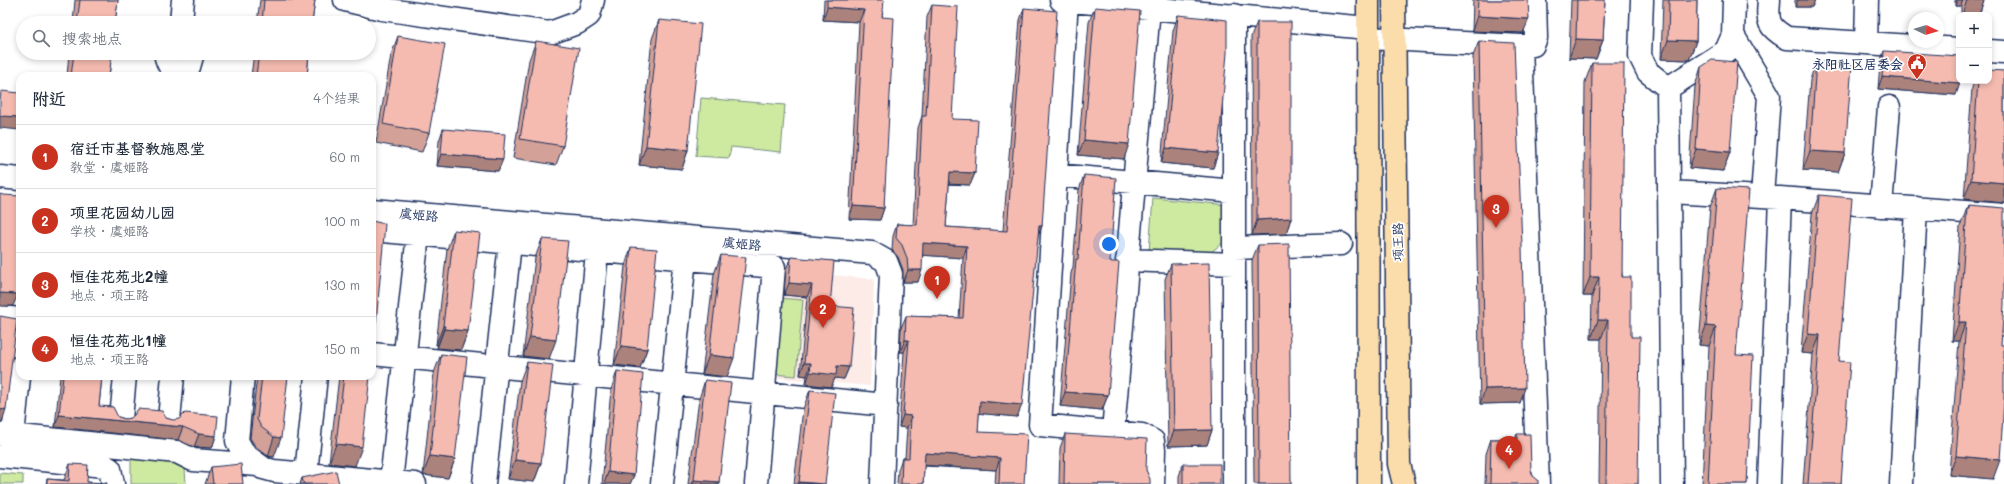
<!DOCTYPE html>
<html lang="zh">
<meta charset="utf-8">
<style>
:root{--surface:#fff;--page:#f6f6f7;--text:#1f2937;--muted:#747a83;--line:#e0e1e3;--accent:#c8321e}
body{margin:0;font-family:Mali,"LXGW WenKai TC",sans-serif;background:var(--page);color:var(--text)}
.controls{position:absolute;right:12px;top:12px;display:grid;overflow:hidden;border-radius:8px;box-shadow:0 2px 6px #0003}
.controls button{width:36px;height:36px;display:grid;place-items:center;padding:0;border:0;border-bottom:1px solid var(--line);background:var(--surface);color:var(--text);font:20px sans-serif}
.compass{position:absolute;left:1908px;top:12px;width:36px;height:36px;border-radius:50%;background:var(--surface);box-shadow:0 2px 6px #0003;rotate:94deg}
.you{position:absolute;left:1109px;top:244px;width:14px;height:14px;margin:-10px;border:3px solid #fff;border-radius:50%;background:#1a73e8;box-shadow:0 0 0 6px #1a73e833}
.badge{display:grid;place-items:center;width:26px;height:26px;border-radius:50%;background:var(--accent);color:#fff;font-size:13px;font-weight:700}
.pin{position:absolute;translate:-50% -33px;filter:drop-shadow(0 1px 2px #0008)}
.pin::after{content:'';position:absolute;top:21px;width:14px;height:12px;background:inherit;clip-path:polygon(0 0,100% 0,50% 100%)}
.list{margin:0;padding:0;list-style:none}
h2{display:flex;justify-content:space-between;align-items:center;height:52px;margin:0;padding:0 16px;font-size:17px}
h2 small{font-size:13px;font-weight:400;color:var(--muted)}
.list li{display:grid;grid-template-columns:26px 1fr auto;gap:12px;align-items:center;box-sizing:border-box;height:64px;padding:0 16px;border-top:1px solid var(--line)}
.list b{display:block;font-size:15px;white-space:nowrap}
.list p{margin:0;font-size:13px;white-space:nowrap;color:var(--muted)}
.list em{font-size:13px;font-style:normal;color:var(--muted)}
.icon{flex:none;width:22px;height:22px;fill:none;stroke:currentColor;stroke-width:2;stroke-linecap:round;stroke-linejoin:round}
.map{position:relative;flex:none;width:2004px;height:484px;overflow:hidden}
.search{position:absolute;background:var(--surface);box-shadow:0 2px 6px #0003;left:16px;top:16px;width:360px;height:44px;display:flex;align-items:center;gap:10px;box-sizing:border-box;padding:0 14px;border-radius:22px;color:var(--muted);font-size:15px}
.panel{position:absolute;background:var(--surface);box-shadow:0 2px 6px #0003;left:16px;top:72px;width:360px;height:308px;border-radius:12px}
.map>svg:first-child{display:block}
.built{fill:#fcebe7}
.green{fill:#ceeaa0;stroke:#748c7f}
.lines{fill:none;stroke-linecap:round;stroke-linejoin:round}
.minor-casing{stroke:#1b2f5e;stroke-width:25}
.major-casing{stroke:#1b2f5e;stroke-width:25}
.minor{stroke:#fff;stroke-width:22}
.major{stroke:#fbddab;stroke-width:22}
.wall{fill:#d3a197;stroke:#1b2f5e}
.shaded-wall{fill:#ac837b;stroke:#1b2f5e}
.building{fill:#f5bbb0;stroke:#1b2f5e}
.labels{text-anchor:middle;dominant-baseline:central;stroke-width:3.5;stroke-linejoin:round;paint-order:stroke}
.poi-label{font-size:13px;font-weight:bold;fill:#1b2f5e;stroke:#fff;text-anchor:end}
.street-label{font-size:13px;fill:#1b2f5e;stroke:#fff}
</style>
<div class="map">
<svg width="2004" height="484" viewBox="0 0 2004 484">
<rect width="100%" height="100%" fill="#fff"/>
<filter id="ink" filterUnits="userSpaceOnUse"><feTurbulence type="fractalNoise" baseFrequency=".025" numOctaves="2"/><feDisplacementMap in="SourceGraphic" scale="8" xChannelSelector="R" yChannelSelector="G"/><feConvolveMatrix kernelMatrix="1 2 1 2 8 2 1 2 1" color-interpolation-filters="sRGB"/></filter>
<g filter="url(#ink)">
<!-- built -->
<path class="built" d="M779 270 874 279 870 386 770 377Z"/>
<!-- green -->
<path class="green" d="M701 98 785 105 781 152 731 147 729 158 696 156Z
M1153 198 1228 205V239L1207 255 1149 252Z
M778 298 803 300 796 376 772 374Z
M131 455 180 459 185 469 186 484H131Z
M0 473 23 475V484H0Z"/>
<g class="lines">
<defs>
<path id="minor" d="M345 0 382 9 550 33 577 23 589 15 593 0
M1061 0 1368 28
M1067 0 1040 425 1142 435 1153 441 1154 450 1153 484
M1642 0 1640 56 1648 72 1668 88 1672 484
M1769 0C1767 22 1768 27 1787 38L1959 49
M1234 15V484
M181 22 183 0
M1733 35 1769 96 1762 197
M1368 38 1521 46 1538 484
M1866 43 1867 0
M1521 46 1533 45 1536 38 1535 0
M1989 51 2004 52
M165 53C167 65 171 70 182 74
M181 76 189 67 193 53
M1668 88 1726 51 1733 35 1734 0
M1055 175 1234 191
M0 177 20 179
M1669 192 1780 198 2004 215
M1881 206 1889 107
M372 210 872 253 886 261 891 274 882 484
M372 230 774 267 756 484
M1234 248 1341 244
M1127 260 1234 264
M0 317 20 319
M372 354 886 405
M243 376 237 441 245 455 263 468 274 471 415 484
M121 419 125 376
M169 420 173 376
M1113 432 1149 8
M0 434 177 452 193 460 258 465
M13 435 20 367
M0 456 105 466 110 469 113 484
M306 474 316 376
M391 482 418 234
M484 484 510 243
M576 484 597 251
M662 484 685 258
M1769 484 1780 198
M1901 484 1916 208"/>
<path id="major" d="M1368 0 1369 484
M1394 0 1399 464 1404 484"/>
</defs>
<!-- minor casing -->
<use href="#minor" class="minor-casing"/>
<!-- major casing -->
<use href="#major" class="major-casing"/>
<!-- minor -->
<use href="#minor" class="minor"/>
<!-- major -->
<use href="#major" class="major"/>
</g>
<!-- wall -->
<path class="wall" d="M75 0H118L115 23H73Z
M260 0H315L312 23H257Z
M824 0H884L882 17 884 208 880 220 849 219 859 22 823 20Z
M1473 0H1528L1523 33 1472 31Z
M1571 0H1605L1603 40 1596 59 1569 58Z
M1663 0H1697L1696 41 1689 60 1661 59Z
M1795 0H1815L1812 7H1795Z
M1955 0H1984L1979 15H1961V6H1955Z
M932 5 952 119 975 173 970 185 949 184 946 227 1003 231 1020 20 1024 8 1042 226 1038 236 1017 417 979 413 978 432 1024 484H995L996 470 924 466 923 484H897L898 470 902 458H905L907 428 899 427 904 352H900L901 328 906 316 959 318 963 258 923 255 918 282H903V270L898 257 892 250 893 236 897 224 913 225 918 128 922 116 927 17Z
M1095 7 1124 159 1078 155 1089 22Z
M1178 15 1218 153 1213 168 1161 163 1173 31Z
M659 20 688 150 682 169 639 165 652 39Z
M1257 22 1291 218 1286 234 1252 235 1251 37Z
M398 36 429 133 422 152 376 143 391 55Z
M536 41 563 146 556 165 513 158 529 60Z
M1479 41 1520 403 1480 404 1473 56Z
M1884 51 1956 95 1878 89 1880 63Z
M69 53H112L109 76H67Z
M254 53H309L307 76H251Z
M1816 61 1845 153 1838 172 1803 170 1810 80Z
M1592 63 1631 337 1638 484H1599L1601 339H1591L1592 296H1583L1585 82Z
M1701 67 1730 152 1723 171 1689 168 1695 86Z
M2004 71V203L1964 199 1972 88 1974 81H1989Z
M443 129 503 159 498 171 437 166 439 141Z
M1084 175 1110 262 1108 395 1102 410 1060 406 1071 273 1073 267 1079 190Z
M1717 188 1736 355 1747 484H1702L1709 346 1699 345 1710 207Z
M1819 195 1839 361 1841 484H1803L1813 354 1801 353 1812 214Z
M1969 205 1993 479 1949 475 1959 341H1952L1960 227 1967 208H1968Z
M454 230 468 331 461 350 437 348 438 345H436L447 249Z
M542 239 549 359 523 356 535 258Z
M1258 245 1291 484H1254L1252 260Z
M631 247 647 349 640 368 614 365 625 266Z
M721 255 727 377 702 374 714 274Z
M791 257 830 306 849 367 844 379 835 378 831 387 806 384 807 376 800 375 807 297 784 295 786 269Z
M1171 264 1212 430 1207 445 1168 446 1165 279Z
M441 354 455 459 448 478 423 475 434 373Z
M527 362 541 463 534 482 508 479 520 381Z
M617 371 634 475 630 484H602L611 390Z
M60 376H102L99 406 118 417 125 419 166 418 216 436 212 448 194 447 178 440 55 427Z
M257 376H288L274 457 268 456 255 446 250 438Z
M339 376H370L355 466 329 463Z
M705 380 719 482V484H688L699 399Z
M810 390 825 484H794L803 409Z
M1065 434 1146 470 1150 484H1059L1060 448Z
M1517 434 1533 476 1538 484H1485L1486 454 1491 439H1515Z
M70 464 87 482 107 484H46L47 479 64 480Z
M1183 464 1220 484H1179V476Z
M211 467 243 484H205Z
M302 478 339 484H300Z"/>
<!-- shaded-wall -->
<path class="shaded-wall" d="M1798 0H1815L1812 7H1795Z
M1957 0H1963L1961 6H1955Z
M1967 0H1984L1979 15H1962Z
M827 7 864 10 859 22 823 20Z
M1477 16 1529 19 1523 33 1472 31Z
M1576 39 1603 40 1596 59 1569 58Z
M1668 40 1696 41 1689 60 1661 59Z
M1882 77 1960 83 1956 95 1878 89Z
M0 116 20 117V130L0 128Z
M1084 140 1129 144 1124 159 1078 155Z
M646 146 688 150 682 169 639 165Z
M1166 148 1218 153 1213 168 1161 163Z
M1696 149 1730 152 1723 171 1689 168Z
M1810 151 1845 153 1838 172 1803 170Z
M441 154 503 159 498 171 437 166Z
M950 172 975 173 970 185 946 184Z
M1971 180 2004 183V203L1964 199Z
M853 206 884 208 880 220 849 219Z
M1291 218 1286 234 1252 235 1257 220Z
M1039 226H1042L1037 238Z
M923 243 967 246 963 258 919 255Z
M908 270H922L918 282H903Z
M1590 277H1599L1592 296H1583Z
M789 283 812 285 807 297 784 295Z
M0 293 18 294 13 306H0Z
M1598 320H1608L1601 339H1591Z
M1959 322H1966L1959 341H1952Z
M376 323 372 333V326Z
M443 326H445L438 345H436Z
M1706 326 1716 327 1709 346 1699 345Z
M444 329 468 331 461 350 437 348Z
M1808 334 1820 335 1813 354 1801 353Z
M530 337 556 340 549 359 523 356Z
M905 340H909L904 352H900Z
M621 346 647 349 640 368 614 365Z
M709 355 734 358 727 377 702 374Z
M804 363H811L807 376 800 375Z
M837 366 849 367 844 379 835 378 831 387 806 384 810 372Z
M1525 388 1520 403 1480 404 1485 389Z
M1065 392 1108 395 1102 410 1060 406Z
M980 401 1022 405 1017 417 975 413Z
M6 409 2 422H0V410Z
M59 415 183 427 178 440 55 427Z
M903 415 911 416 907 428 899 427Z
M1212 430 1207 445 1168 446 1174 431Z
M199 434 216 436 212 448 194 447Z
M274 437 281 438 274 457 268 456Z
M336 444 362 447 355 466 329 463Z
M925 453 1000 458 996 470 920 465Z
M430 456 455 459 448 478 423 475Z
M1956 456 2000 460 1993 479 1949 475Z
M515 460 541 463 534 482 508 479Z
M608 472 634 475 630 484H604Z
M694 480 719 482V484H692Z
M799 482 820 484H798Z"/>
<!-- building -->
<path class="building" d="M80 0H118L115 23H77Z
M264 0H315L312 23H262Z
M827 0H884L882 17 894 18 884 208 853 206 864 10 827 7Z
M1478 0H1528L1529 19 1477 16Z
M1577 0H1605L1603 40 1576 39Z
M1669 0H1697L1696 41 1668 40Z
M932 5 958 7 952 119 978 120 975 173 950 172 946 227 1007 231 1024 8 1057 11 1042 226H1039L1022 405 980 401 978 432 1027 434 1024 484H999L1000 458 925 453 923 484H901L902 458H909L911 416 903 415 909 340H905L906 316 963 318 967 246 923 243 922 270H908L907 258 902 245 896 238 897 224 917 225 922 116H926Z
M1095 7 1140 11 1129 144 1084 140Z
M1178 15 1227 20V53L1218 153 1166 148Z
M659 20 701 24 688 150 646 146Z
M1257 22H1291V218L1257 220Z
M398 36 445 44 429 133 383 124Z
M536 41 579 48 563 146 520 139Z
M1479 41 1514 43 1522 245 1525 388 1485 389Z
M1884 51 1959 56V81H1961L1960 83 1882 77Z
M74 53H112L109 76H71Z
M259 53H309L307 76H256Z
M1712 60 1737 62 1730 152 1696 149 1701 67Z
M1816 61 1852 64 1845 153 1810 151Z
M1592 63H1624L1622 277H1631V337H1640L1638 484H1606L1608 320H1598L1599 277H1590Z
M1989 70 2004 71V183L1971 180 1978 81H1989Z
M1 91 20 93V117L0 116V101Z
M443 129 505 134 503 159 441 154Z
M1084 175 1116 178 1110 262H1119L1108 395 1065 392 1076 259H1078Z
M1717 188 1749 190 1736 355 1753 356 1747 484H1708L1716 327 1706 326Z
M0 194 3 195 20 196V273L18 294 0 293Z
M1819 195 1852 198 1839 361 1850 362 1841 484H1808L1820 335 1808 334Z
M1969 205 2004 208V305L2001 345H2004V400L2000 460 1956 456 1966 322H1959L1967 208H1969Z
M372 221 385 224 376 323 372 326Z
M454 230 480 233 468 331 444 329 445 326H443Z
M542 239 568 241 556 340 530 337Z
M1289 244 1291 484H1259L1258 245Z
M631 247 657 249 647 349 621 346Z
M721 255 746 257 734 358 709 355Z
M791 257 834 261 830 306 854 308 849 367 837 366 836 375 810 372 811 363H804L812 285 789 283Z
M1209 263 1212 430 1174 431 1171 264Z
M0 316 17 319 6 409 0 410Z
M372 344 374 346 372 360Z
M441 354 467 357 455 459 430 456Z
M527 362 553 365 541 463 515 460Z
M617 371 643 374 634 475 608 472Z
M63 376H102L99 406 113 407 118 417 125 419 131 418 135 414 138 409 162 411 166 418 173 420 179 419 185 413 218 416 216 436 199 434 183 427 59 415Z
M262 376H288L281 438 274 437 261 427 257 419Z
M344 376H370L362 447 336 444Z
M705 380 731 383 719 482 694 480Z
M810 390 835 393 825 484 799 482Z
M1065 434 1147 439 1146 470 1150 479V484H1064Z
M1517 434H1530L1531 470 1533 476 1538 480V484H1490L1491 439H1517Z
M70 464 88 465 87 482 107 483V484H47V479L69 481Z
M241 464 243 484H213L211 467Z
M1183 464H1220V484H1183Z
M336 471 339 484H304L302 478Z"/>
</g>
<!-- icons -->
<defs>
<symbol id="civic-pin" viewBox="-11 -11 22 30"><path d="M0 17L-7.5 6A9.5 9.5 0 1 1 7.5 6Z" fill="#c8321e" stroke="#fff"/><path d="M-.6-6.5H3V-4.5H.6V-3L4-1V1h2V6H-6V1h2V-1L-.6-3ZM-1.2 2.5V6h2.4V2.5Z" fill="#fff"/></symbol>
</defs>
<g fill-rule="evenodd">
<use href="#civic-pin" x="1906" y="52" width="22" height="30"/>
</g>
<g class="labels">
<!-- poi labels -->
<g class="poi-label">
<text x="1903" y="63">永阳社区居委会</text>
</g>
<!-- street labels -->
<g class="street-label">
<text transform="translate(419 214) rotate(5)">虞姬路</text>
<text transform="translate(1397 242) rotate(-91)">项王路</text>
<text transform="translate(742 243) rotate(5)">虞姬路</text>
</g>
</g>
</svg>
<div class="controls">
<button>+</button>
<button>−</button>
</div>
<svg class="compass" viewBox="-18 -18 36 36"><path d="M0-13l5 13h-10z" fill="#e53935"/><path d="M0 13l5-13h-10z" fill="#747a83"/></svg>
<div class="you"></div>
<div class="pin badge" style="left:937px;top:299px">1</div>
<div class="pin badge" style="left:823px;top:328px">2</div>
<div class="pin badge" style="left:1496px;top:228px">3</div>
<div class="pin badge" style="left:1509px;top:469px">4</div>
<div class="search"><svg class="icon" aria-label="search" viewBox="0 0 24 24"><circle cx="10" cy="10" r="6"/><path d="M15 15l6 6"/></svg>搜索地点</div>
<section class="panel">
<h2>附近<small>4个结果</small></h2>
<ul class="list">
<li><span class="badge">1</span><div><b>宿迁市基督教施恩堂</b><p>教堂 · 虞姬路</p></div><em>60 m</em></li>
<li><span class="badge">2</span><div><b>项里花园幼儿园</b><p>学校 · 虞姬路</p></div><em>100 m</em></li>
<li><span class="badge">3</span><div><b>恒佳花苑北2幢</b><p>地点 · 项王路</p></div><em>130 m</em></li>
<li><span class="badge">4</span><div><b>恒佳花苑北1幢</b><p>地点 · 项王路</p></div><em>150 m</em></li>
</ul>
</section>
</div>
